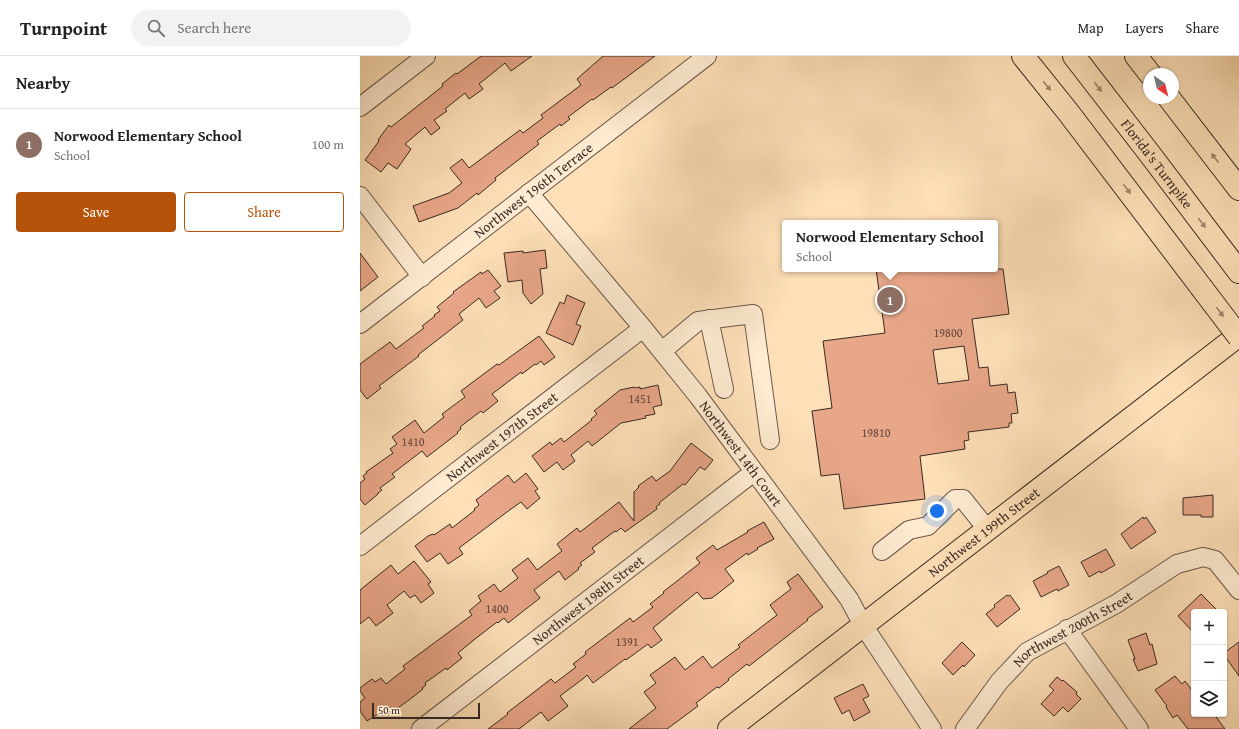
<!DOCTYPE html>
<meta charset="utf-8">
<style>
:root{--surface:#fff;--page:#f2f2f2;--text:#222;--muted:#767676;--line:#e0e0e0;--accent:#b45309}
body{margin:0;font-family:"Gentium Book Plus",serif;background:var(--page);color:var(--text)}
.controls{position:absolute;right:12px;bottom:12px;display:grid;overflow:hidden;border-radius:4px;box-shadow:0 1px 3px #0004}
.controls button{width:36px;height:36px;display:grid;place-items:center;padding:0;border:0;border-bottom:1px solid var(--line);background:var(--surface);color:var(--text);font:20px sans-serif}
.compass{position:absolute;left:783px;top:12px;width:36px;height:36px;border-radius:50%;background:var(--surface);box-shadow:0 1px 3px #0004;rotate:145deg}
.scale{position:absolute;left:12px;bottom:10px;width:108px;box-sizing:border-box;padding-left:4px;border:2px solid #392a24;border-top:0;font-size:11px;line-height:14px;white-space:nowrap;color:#392a24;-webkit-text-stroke:3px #feebd1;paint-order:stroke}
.you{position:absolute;left:577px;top:455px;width:14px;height:14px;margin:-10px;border:3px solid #fff;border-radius:50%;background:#1a73e8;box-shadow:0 0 0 6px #1a73e833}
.badge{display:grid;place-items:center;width:26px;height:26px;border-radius:50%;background:var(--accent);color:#fff;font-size:13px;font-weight:700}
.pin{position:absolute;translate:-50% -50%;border:2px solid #fff;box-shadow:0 1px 4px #0006}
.popup{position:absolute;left:422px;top:164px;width:216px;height:52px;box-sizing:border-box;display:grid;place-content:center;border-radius:4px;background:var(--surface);filter:drop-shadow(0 1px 3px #0005);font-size:13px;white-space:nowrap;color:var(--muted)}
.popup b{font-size:15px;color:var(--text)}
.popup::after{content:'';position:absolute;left:50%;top:100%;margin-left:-8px;border:8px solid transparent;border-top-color:var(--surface)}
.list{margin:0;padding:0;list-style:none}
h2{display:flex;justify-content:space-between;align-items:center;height:52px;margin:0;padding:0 16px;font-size:17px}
h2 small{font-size:13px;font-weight:400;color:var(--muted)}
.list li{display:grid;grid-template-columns:26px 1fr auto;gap:12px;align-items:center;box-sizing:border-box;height:72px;padding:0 16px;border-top:1px solid var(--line)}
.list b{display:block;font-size:15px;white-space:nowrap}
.list p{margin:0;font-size:13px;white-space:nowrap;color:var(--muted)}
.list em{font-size:13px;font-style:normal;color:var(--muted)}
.actions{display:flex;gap:8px;padding:12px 16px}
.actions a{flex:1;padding:9px 0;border:1px solid var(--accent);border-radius:4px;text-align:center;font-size:14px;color:var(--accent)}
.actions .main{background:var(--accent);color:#fff}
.icon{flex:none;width:22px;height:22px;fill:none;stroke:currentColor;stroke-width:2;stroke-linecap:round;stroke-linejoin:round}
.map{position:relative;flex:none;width:879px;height:673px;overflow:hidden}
header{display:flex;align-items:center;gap:24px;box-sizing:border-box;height:56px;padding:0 20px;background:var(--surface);border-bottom:1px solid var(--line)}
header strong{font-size:19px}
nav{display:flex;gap:22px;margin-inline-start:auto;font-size:14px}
.search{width:280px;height:36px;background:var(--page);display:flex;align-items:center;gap:10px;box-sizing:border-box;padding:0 14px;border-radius:22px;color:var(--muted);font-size:15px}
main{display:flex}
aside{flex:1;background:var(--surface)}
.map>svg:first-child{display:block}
.building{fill:#e9a789;stroke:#392a24;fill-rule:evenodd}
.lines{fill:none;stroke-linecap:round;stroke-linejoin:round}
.minor-casing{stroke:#6a5849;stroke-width:20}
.major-casing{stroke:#392a24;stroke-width:24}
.highway-casing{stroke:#392a24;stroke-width:24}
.minor{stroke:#feebd1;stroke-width:18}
.major{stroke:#fee0b8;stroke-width:22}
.highway{stroke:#fee0b8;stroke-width:22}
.highway-bridge-casing{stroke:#392a24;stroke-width:24;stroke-linecap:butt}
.highway-bridge{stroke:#fee0b8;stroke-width:22}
.oneway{fill:#9c856e}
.labels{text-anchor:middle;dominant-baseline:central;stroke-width:3;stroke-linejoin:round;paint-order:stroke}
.number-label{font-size:12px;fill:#65493d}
.street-label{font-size:14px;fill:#392a24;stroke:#feebd1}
</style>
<header>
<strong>Turnpoint</strong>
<div class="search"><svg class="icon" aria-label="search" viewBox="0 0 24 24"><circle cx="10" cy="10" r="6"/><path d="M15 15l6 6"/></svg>Search here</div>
<nav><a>Map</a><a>Layers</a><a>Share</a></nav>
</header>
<main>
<aside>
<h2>Nearby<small></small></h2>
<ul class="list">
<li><span class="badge" style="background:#8d6e63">1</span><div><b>Norwood Elementary School</b><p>School</p></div><em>100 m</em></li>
</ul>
<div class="actions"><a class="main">Save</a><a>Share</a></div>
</aside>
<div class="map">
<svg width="879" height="673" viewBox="0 0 879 673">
<rect width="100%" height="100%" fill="#fee0b8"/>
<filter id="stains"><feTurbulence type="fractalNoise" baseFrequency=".005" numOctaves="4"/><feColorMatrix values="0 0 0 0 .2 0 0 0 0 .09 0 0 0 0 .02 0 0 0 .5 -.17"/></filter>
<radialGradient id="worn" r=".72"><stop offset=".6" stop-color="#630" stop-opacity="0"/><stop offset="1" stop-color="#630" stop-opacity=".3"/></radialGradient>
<!-- building -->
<path class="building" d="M121 0H172L151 15 145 7 119 28 123 33 109 43 105 37 85 53 87 55 74 64 80 72 71 79 65 71 45 88 51 93 37 113 28 107 21 116 5 104 19 85 18 84 29 69 31 71 83 30 82 28 96 17 97 18Z
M243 0H295L252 32 251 31 233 44 232 43 208 61 210 63 201 70 200 68 177 85 179 88 135 122 136 124 118 139 117 137 98 152 59 166 53 150 89 137 102 127 90 112 102 103 109 112 160 74 163 77 183 62 181 59 221 29 217 23Z
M185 194 187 212 180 213 183 238 171 248 163 237 162 224 148 226 144 197 163 195V197Z
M0 197 18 221 0 235Z
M516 213H643L649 258 612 263 619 312 628 311 630 330 647 328 648 337 655 336 658 357 651 358 652 367H649V371L608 376 609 384 604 385 605 393 560 400 565 443 484 453 479 418 461 420 452 355 472 352 463 285 525 277ZM604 290 609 324 578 328 573 294Z
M128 214 141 230 134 235 140 242 126 252 119 242 99 258 103 264 58 299 59 300 19 330 21 332 7 343 0 334V308L30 286 36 293 64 272 62 270 75 260 74 259 80 255 77 251 94 237 93 236 121 216 122 218Z
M207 239 225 247 216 268 221 270 213 289 186 277 200 246 204 248Z
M179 280 195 301 184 309 181 305 176 309 175 308 162 318 161 316 132 338 138 345 123 357 121 355 100 371 101 373 97 376 98 377 67 401 62 395 32 418 35 421 20 432 22 434 18 437V438L5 449 0 443V427L5 423 3 420 7 417 6 416 33 397 30 393 37 388 32 381 55 364 64 377 84 361 82 358 105 341 101 335 137 308 139 309Z
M298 329 302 349 293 351 295 358 285 360 286 362 261 367 232 390 228 385 211 399 215 405 203 414 197 406 184 416 172 400 190 386 192 389 201 382 204 386 232 364 231 363 237 358 234 355 260 334 274 331 275 332 280 331V333Z
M331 387 353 404 345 414 340 411 325 429 323 428 299 447 300 448 296 451 297 453 283 463 265 476 261 472 256 476 255 475 232 492 235 496 220 507 222 509 218 512 219 513 205 524 199 515 174 534 180 542 148 567 144 562 138 567 137 566 115 583 98 597 102 602 87 614 86 612 65 627 66 629 62 632 63 633 49 644 31 657 27 652 7 665 0 655V646L5 642 0 635V632L12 623 15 626 21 622 26 628 45 613 43 610 112 559 109 555 121 545 118 540 134 528 140 536 158 522 152 514 168 502 177 514 202 495 197 488 217 472 220 476 259 446 274 465V436L279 431 278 430 292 420 296 425 310 415Z
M166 417 178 433 175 435 180 442 167 453 161 446 151 453 99 492 103 498 88 508 80 497 67 506 55 490 68 480 73 478 74 479 90 468 92 472 115 454 114 453 119 449 116 444 148 419 154 427Z
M853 439V461H841V459H823V442Z
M783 461 784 463 786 461 796 476 771 493 761 478Z
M404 466 414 483 397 492 398 493 388 499 387 497 365 513 374 525 352 542 343 543 337 536 293 572 302 584 291 592 288 588 266 604 265 603 233 627 227 619 224 622 200 640 208 650 188 665 181 656 159 673H128L148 658 147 657 191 623 195 627 216 611 213 608 226 598 225 596 270 562 273 566 293 551 290 548 304 537 303 536 340 507 336 502 353 489 357 494 388 476 387 475Z
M746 493 755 509 741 517 740 515 729 521 721 506Z
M54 505 71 526 68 528 74 537 61 547 55 539 50 542 44 535 27 549 33 557 16 570 9 561 0 568V534L31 509 38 518Z
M699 510 709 529 698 535 697 533 681 541 673 525 688 517 687 516Z
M438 518 463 551 447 563 448 564 389 610 387 608 368 623 369 624 359 632 357 631 336 647 338 650 307 673H269L296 652 284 636 296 627 290 619 315 601 325 614 343 600 352 612 380 591 378 589 417 559 410 549 431 533 427 526Z
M841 538 859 556H834V577L818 560Z
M647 539 648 540 650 539 660 553 637 571 626 558 635 551 634 549Z
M786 577 790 589 792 588 797 608 778 615 773 603H775L768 584Z
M602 586 615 599 604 611 603 609 593 619 582 607Z
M879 586V620L864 599V597Z
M815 620 822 628 825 625 834 637V658H854L865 673H828L817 659 813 662 806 651 807 650 795 634Z
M697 621 702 625 703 624 717 636 716 638 721 643 708 656 703 651 694 660 681 648 694 634 689 630Z
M503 628 509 640 503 643 510 656 494 665 489 654 482 658 474 642Z"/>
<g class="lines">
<defs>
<g id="minor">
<path d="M0 51 66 0"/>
<path id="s1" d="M169 137 283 272 338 340 489 543 503 569 572 673"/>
<path d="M0 140 62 221"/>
<path d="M349 263 364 333"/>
<path id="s2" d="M0 268 347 0"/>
<path d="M302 295 338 265 393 258 410 384"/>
<path id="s3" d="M0 490 283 272"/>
<path d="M522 495 549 474 568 470 595 443H603L627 473"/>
<path d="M707 573 779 673"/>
<path id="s4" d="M61 673 394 416"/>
<path id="s5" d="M605 673 639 626 667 596 756 548 817 508 843 501 855 504 879 534"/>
</g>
<g id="major">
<path id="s6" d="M369 673 879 279"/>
</g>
<g id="highway">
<path d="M663 0 708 56 841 231"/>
<path id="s7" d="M714 0 789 97 879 216"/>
<path d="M776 0 790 18"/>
<path d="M809 42 879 133"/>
</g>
</defs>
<!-- minor casing -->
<use href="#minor" class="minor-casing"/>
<!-- major casing -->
<use href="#major" class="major-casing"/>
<!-- highway casing -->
<use href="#highway" class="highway-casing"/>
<!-- minor -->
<use href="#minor" class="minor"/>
<!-- major -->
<use href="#major" class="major"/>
<!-- highway -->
<use href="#highway" class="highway"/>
<defs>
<path id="highway-bridge" d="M841 231 879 281"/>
</defs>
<!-- highway-bridge casing -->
<use href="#highway-bridge" class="highway-bridge-casing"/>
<!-- highway-bridge -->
<use href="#highway-bridge" class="highway-bridge"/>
</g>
<!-- one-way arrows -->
<defs><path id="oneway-solid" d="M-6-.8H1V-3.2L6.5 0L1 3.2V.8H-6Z"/></defs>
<g class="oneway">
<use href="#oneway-solid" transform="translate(687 30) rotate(51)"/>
<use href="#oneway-solid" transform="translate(738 31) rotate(52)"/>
<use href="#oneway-solid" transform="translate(855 102) rotate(-128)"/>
<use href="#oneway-solid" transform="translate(767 133) rotate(53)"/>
<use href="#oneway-solid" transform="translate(842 167) rotate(53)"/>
<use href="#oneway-solid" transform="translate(860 256) rotate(53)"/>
</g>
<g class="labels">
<!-- number labels -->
<g class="number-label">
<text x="588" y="276">19800</text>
<text x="280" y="342">1451</text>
<text x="516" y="376">19810</text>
<text x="53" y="385">1410</text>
<text x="137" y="552">1400</text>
<text x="267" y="585">1391</text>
</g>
<!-- street labels -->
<g class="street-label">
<text stroke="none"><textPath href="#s7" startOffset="136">Florida's Turnpike</textPath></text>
<text stroke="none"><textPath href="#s2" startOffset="219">Northwest 196th Terrace</textPath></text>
<text stroke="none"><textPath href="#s3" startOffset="179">Northwest 197th Street</textPath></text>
<text stroke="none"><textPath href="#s1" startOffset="336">Northwest 14th Court</textPath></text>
<text stroke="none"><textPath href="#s6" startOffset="322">Northwest 199th Street</textPath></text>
<text stroke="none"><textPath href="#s4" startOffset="211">Northwest 198th Street</textPath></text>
<text stroke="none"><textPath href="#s5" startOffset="150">Northwest 200th Street</textPath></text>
</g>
</g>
<rect width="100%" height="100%" filter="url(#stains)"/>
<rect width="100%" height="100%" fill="url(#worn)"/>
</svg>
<div class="controls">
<button>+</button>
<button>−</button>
<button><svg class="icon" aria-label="layers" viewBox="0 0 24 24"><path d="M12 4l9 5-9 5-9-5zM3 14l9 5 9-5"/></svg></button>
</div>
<svg class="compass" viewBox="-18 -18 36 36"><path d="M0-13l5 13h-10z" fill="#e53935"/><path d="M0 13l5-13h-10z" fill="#767676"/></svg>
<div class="scale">50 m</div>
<div class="you"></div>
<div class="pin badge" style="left:530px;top:244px;background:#8d6e63">1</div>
<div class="popup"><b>Norwood Elementary School</b>School</div>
</div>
</main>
